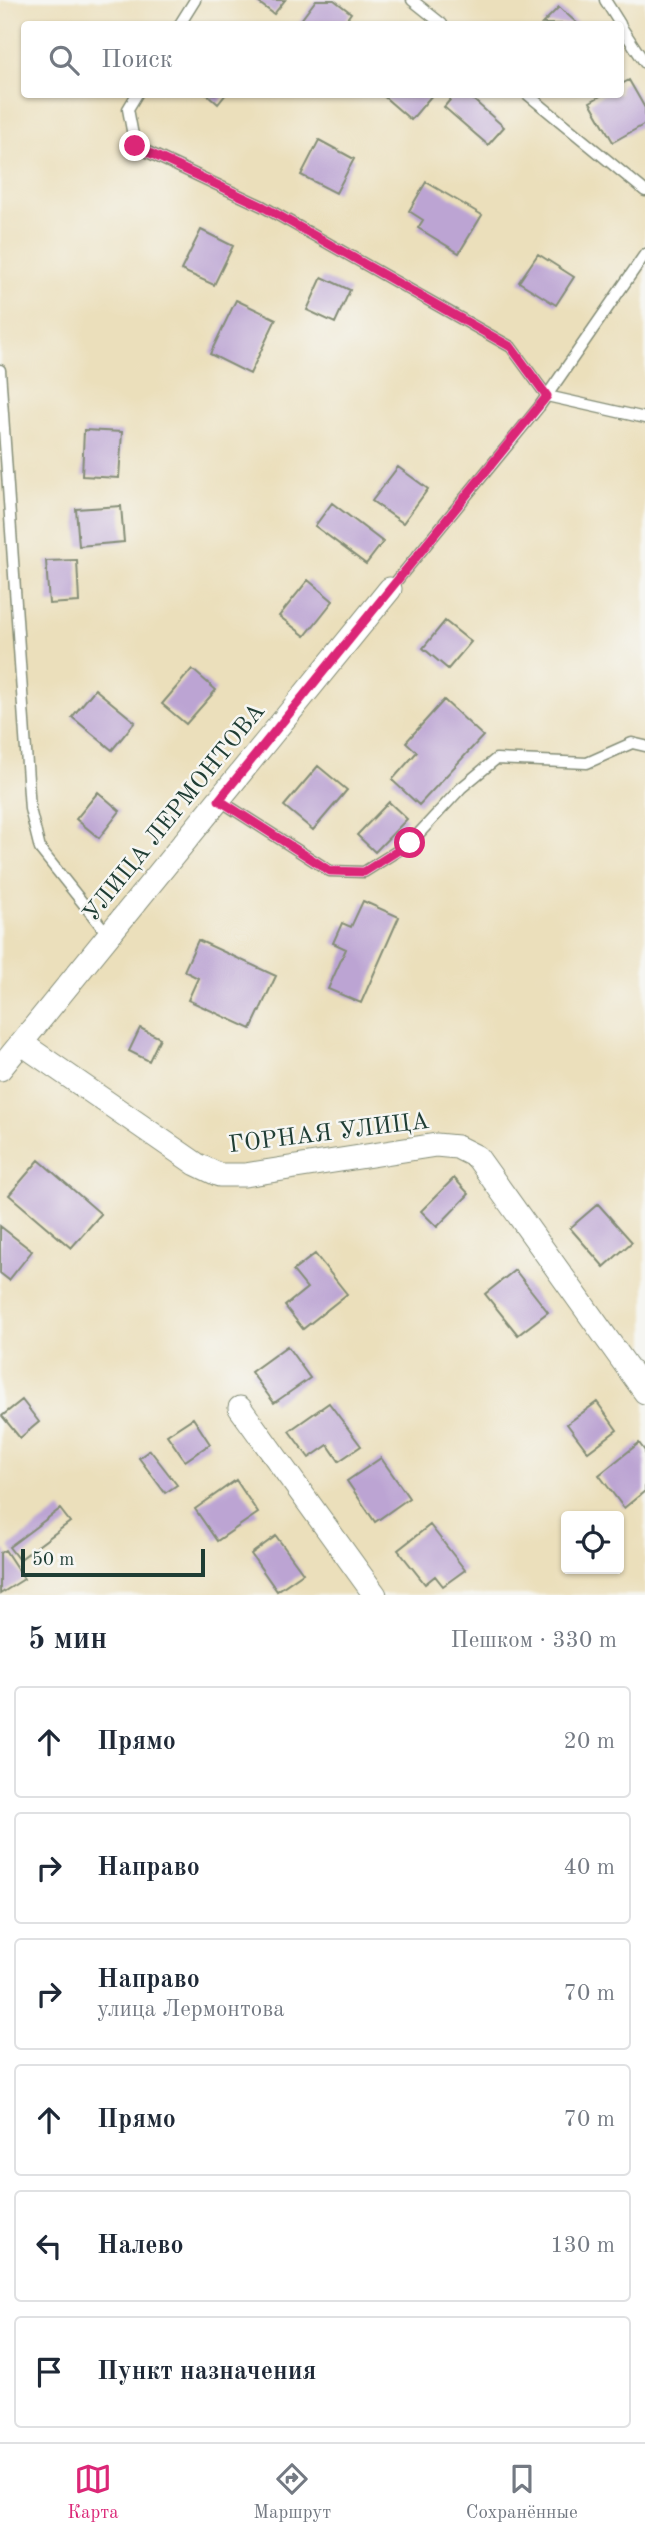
<!DOCTYPE html>
<html lang="ru">
<meta charset="utf-8">
<style>
:root{--surface:#fff;--page:#f6f6f7;--text:#1f2937;--muted:#747a83;--line:#e0e1e3;--accent:#db2777}
body{margin:0;font-family:"Old Standard TT",serif;background:var(--page);color:var(--text)}
.controls{position:absolute;right:21px;bottom:21px;display:grid;overflow:hidden;border-radius:7px;box-shadow:0 2px 5px #0004}
.controls button{width:63px;height:63px;display:grid;place-items:center;padding:0;border:0;border-bottom:2px solid var(--line);background:var(--surface);color:var(--text);font:35px sans-serif}
.scale{position:absolute;left:21px;bottom:18px;width:184px;box-sizing:border-box;padding-left:7px;border:4px solid #1f3d34;border-top:0;font-size:19px;line-height:24px;white-space:nowrap;color:#1f3d34;-webkit-text-stroke:5px #f6f6f2;paint-order:stroke}
.stop{position:absolute;width:21px;height:21px;margin:-16px;border:5px solid #db2777;border-radius:50%;background:#fff}
.stop.end{background:#db2777;border-color:#fff;box-shadow:0 2px 7px #0008}
.list{margin:0;padding:0;list-style:none}
h2{display:flex;justify-content:space-between;align-items:center;height:91px;margin:0;padding:0 28px;font-size:30px}
h2 small{font-size:23px;font-weight:400;color:var(--muted)}
.list li{display:grid;grid-template-columns:46px 1fr auto;gap:21px;align-items:center;box-sizing:border-box;height:112px;margin:0 14px 14px;padding:0 14px;border:2px solid var(--line);border-radius:7px}
.list b{display:block;font-size:26px;white-space:nowrap}
.list p{margin:0;font-size:23px;white-space:nowrap;color:var(--muted)}
.list em{font-size:23px;font-style:normal;color:var(--muted)}
.icon{flex:none;width:38px;height:38px;fill:none;stroke:currentColor;stroke-width:2;stroke-linecap:round;stroke-linejoin:round}
.map{position:relative;flex:none;width:645px;height:1595px;overflow:hidden}
.search{position:absolute;background:var(--surface);box-shadow:0 2px 5px #0004;left:21px;right:21px;top:21px;height:77px;display:flex;align-items:center;gap:18px;box-sizing:border-box;padding:0 24px;border-radius:7px;color:var(--muted);font-size:26px}
.sheet{height:847px;background:var(--surface)}
nav{display:flex;justify-content:space-around;align-items:center;box-sizing:border-box;height:98px;border-top:2px solid var(--line);background:var(--surface);font-size:19px;color:var(--muted)}
nav a{display:grid;justify-items:center;gap:4px}
nav .on{color:var(--accent)}
.map>svg:first-child{display:block}
.building{fill:#bca4d3}
.lines{fill:none;stroke-linecap:round;stroke-linejoin:round}
.service-casing{stroke:#858e78;stroke-width:13}
.minor-casing{stroke:#858e78;stroke-width:25}
.service{stroke:#fff;stroke-width:10}
.minor{stroke:#fff;stroke-width:23}
.route{stroke:#db2777;stroke-width:9}
.labels{text-anchor:middle;dominant-baseline:central;stroke-width:5;stroke-linejoin:round;paint-order:stroke}
.street-label{font-size:24px;fill:#1f3d34;stroke:#f6f6f2}
</style>
<div class="map">
<svg width="645" height="1595" viewBox="0 0 645 1595">
<rect width="100%" height="100%" fill="#f6f6f2"/>
<filter id="ink" filterUnits="userSpaceOnUse"><feTurbulence type="fractalNoise" baseFrequency=".0143" numOctaves="2"/><feDisplacementMap in="SourceGraphic" scale="14" xChannelSelector="R" yChannelSelector="G"/><feConvolveMatrix kernelMatrix="1 2 1 2 8 2 1 2 1" color-interpolation-filters="sRGB"/></filter>
<filter id="wash" filterUnits="userSpaceOnUse"><feTurbulence type="fractalNoise" baseFrequency=".00686" numOctaves="4" result="noise"/><feDisplacementMap in="SourceGraphic" scale="28" xChannelSelector="R" yChannelSelector="G"/><feGaussianBlur stdDeviation="1.57" result="paint"/><feColorMatrix in="noise" values="0 0 0 0 0 0 0 0 0 0 0 0 0 0 0 0 0 1.4 0 .05"/><feComposite in="paint" operator="in"/></filter>
<g filter="url(#wash)">
<rect width="100%" height="100%" fill="#ebdfbb"/>
<g id="blocks">
<!-- building -->
<path class="building" d="M255 0H285L274 14Z
M316 0H334L351 13 343 24H298Z
M559 7 578 24H542Z
M629 80 645 108V124L613 142 590 102 604 94H620V85Z
M207 94H226L218 104Z
M381 94H433L411 120Z
M455 94H467L504 127 488 145 444 107Z
M319 140 354 159 336 193 301 175Z
M426 182 482 215 459 253 418 228 423 220 409 211Z
M201 230 233 246 214 285 181 270Z
M538 254 574 277 556 305 519 282Z
M322 277 350 290 335 323 307 310Z
M236 300 276 319 250 374 210 354Z
M84 430 122 432 119 478 82 476Z
M398 467 428 489 403 523 372 501Z
M332 503 383 542 366 564 315 526Z
M121 506 124 542 79 546 76 509Z
M77 560 79 602 49 604 46 561Z
M308 580 333 601 305 636 279 616Z
M445 621 471 642 448 669 423 648Z
M192 669 216 690 186 724 162 704Z
M95 689 135 722 112 750 72 717Z
M444 700 483 736 419 805 392 780 417 752 406 742Z
M318 766 347 790 313 830 284 806Z
M98 792 120 811 99 838 76 819Z
M389 802 407 819 375 852 357 835Z
M363 901 399 917 361 1003 328 989 346 949 333 943 342 923 351 927Z
M198 940 276 976 251 1029 188 1000 198 978 184 971Z
M140 1028 160 1038 149 1061 129 1051Z
M39 1160 101 1214 71 1248 9 1195Z
M454 1178 469 1194 437 1227 421 1211Z
M598 1204 632 1242 604 1267 570 1228Z
M0 1226 32 1251 9 1280 0 1273Z
M315 1254 347 1294 303 1329 285 1306 307 1288 293 1271Z
M515 1270 548 1312 518 1335 485 1294Z
M287 1346 310 1378 274 1403 251 1372Z
M22 1400 39 1422 20 1438 2 1416Z
M597 1402 617 1430 588 1452 567 1424Z
M329 1403 361 1446 339 1461 328 1445 309 1458 289 1431Z
M193 1418 210 1444 185 1461 167 1435Z
M639 1443 645 1451V1491L624 1508 599 1475Z
M150 1450 177 1485 165 1493 139 1458Z
M381 1458 409 1498 375 1522 347 1481Z
M236 1480 258 1513 217 1541 195 1509Z
M60 1509 70 1522 19 1560 9 1547Z
M430 1525 465 1570 443 1586 435 1576 425 1584 398 1550Z
M276 1536 303 1573 277 1591 251 1554Z
M5 1550 24 1579 0 1594V1553Z"/>
</g>
</g>
<g filter="url(#ink)">
<use href="#blocks" fill-opacity="0" stroke="#858e78" stroke-width="2"/>
<g class="lines">
<defs>
<path id="service" d="M412 0 442 24
M605 0 620 24
M180 24 195 0
M620 25 645 63
M137 94 128 109 135 146 262 206 511 347 547 396 645 418
M527 94 645 191
M0 370 30 809 40 849 109 936
M390 589 539 407 645 254
M219 800 330 871 364 872 410 843 461 788 496 759 587 763 632 743 645 746"/>
<path id="minor" d="M21 1043 196 1164 219 1175H245L436 1145 457 1147 477 1157 645 1392
M0 1069 390 589
M240 1408 375 1595"/>
</defs>
<!-- service casing -->
<use href="#service" class="service-casing"/>
<!-- minor casing -->
<use href="#minor" class="minor-casing"/>
<!-- service -->
<use href="#service" class="service"/>
<!-- minor -->
<use href="#minor" class="minor"/>
</g>
</g>
<g class="lines" filter="url(#ink)">
<!-- route -->
<path class="route" d="M135 146 262 206 511 347 547 396 219 800 330 871 364 872 410 843"/>
</g>
<g class="labels">
<!-- street labels -->
<g class="street-label">
<text transform="translate(175 813) rotate(-51)">УЛИЦА ЛЕРМОНТОВА</text>
<text transform="translate(329 1134) rotate(-7)">ГОРНАЯ УЛИЦА</text>
</g>
</g>
</svg>
<div class="controls">
<button><svg class="icon" aria-label="locate" viewBox="0 0 24 24"><circle cx="12" cy="12" r="6"/><path d="M12 2v4M12 18v4M2 12h4M18 12h4"/></svg></button>
</div>
<div class="scale">50 m</div>
<div class="stop" style="left:410px;top:843px"></div>
<div class="stop end" style="left:135px;top:146px"></div>
<div class="search"><svg class="icon" aria-label="search" viewBox="0 0 24 24"><circle cx="10" cy="10" r="6"/><path d="M15 15l6 6"/></svg>Поиск</div>
</div>
<section class="sheet">
<h2>5 мин<small>Пешком · 330 m</small></h2>
<ul class="list">
<li><svg class="icon" aria-label="ahead" viewBox="0 0 24 24"><path d="M12 20V5M6 11l6-6 6 6"/></svg><div><b>Прямо</b></div><em>20 m</em></li>
<li><svg class="icon" aria-label="right" viewBox="0 0 24 24"><path d="M7 20v-9h11M14 6l5 5-5 5"/></svg><div><b>Направо</b></div><em>40 m</em></li>
<li><svg class="icon" aria-label="right" viewBox="0 0 24 24"><path d="M7 20v-9h11M14 6l5 5-5 5"/></svg><div><b>Направо</b><p>улица Лермонтова</p></div><em>70 m</em></li>
<li><svg class="icon" aria-label="ahead" viewBox="0 0 24 24"><path d="M12 20V5M6 11l6-6 6 6"/></svg><div><b>Прямо</b></div><em>70 m</em></li>
<li><svg class="icon" aria-label="left" viewBox="0 0 24 24"><path d="M17 20v-9H6M10 6l-5 5 5 5"/></svg><div><b>Налево</b></div><em>130 m</em></li>
<li><svg class="icon" aria-label="arrive" viewBox="0 0 24 24"><path d="M6 21V4h12l-3 4 3 4H6"/></svg><div><b>Пункт назначения</b></div></li>
</ul>
</section>
<nav>
<a class="on"><svg class="icon" aria-label="map" viewBox="0 0 24 24"><path d="M3 6l6-2 6 2 6-2v14l-6 2-6-2-6 2zM9 4v14M15 6v14"/></svg>Карта</a>
<a><svg class="icon" aria-label="directions" viewBox="0 0 24 24"><path d="M12 3l9 9-9 9-9-9zM9 14v-3h6M13 9l2 2-2 2"/></svg>Маршрут</a>
<a><svg class="icon" aria-label="saved" viewBox="0 0 24 24"><path d="M7 4h10v16l-5-4-5 4z"/></svg>Сохранённые</a>
</nav>
